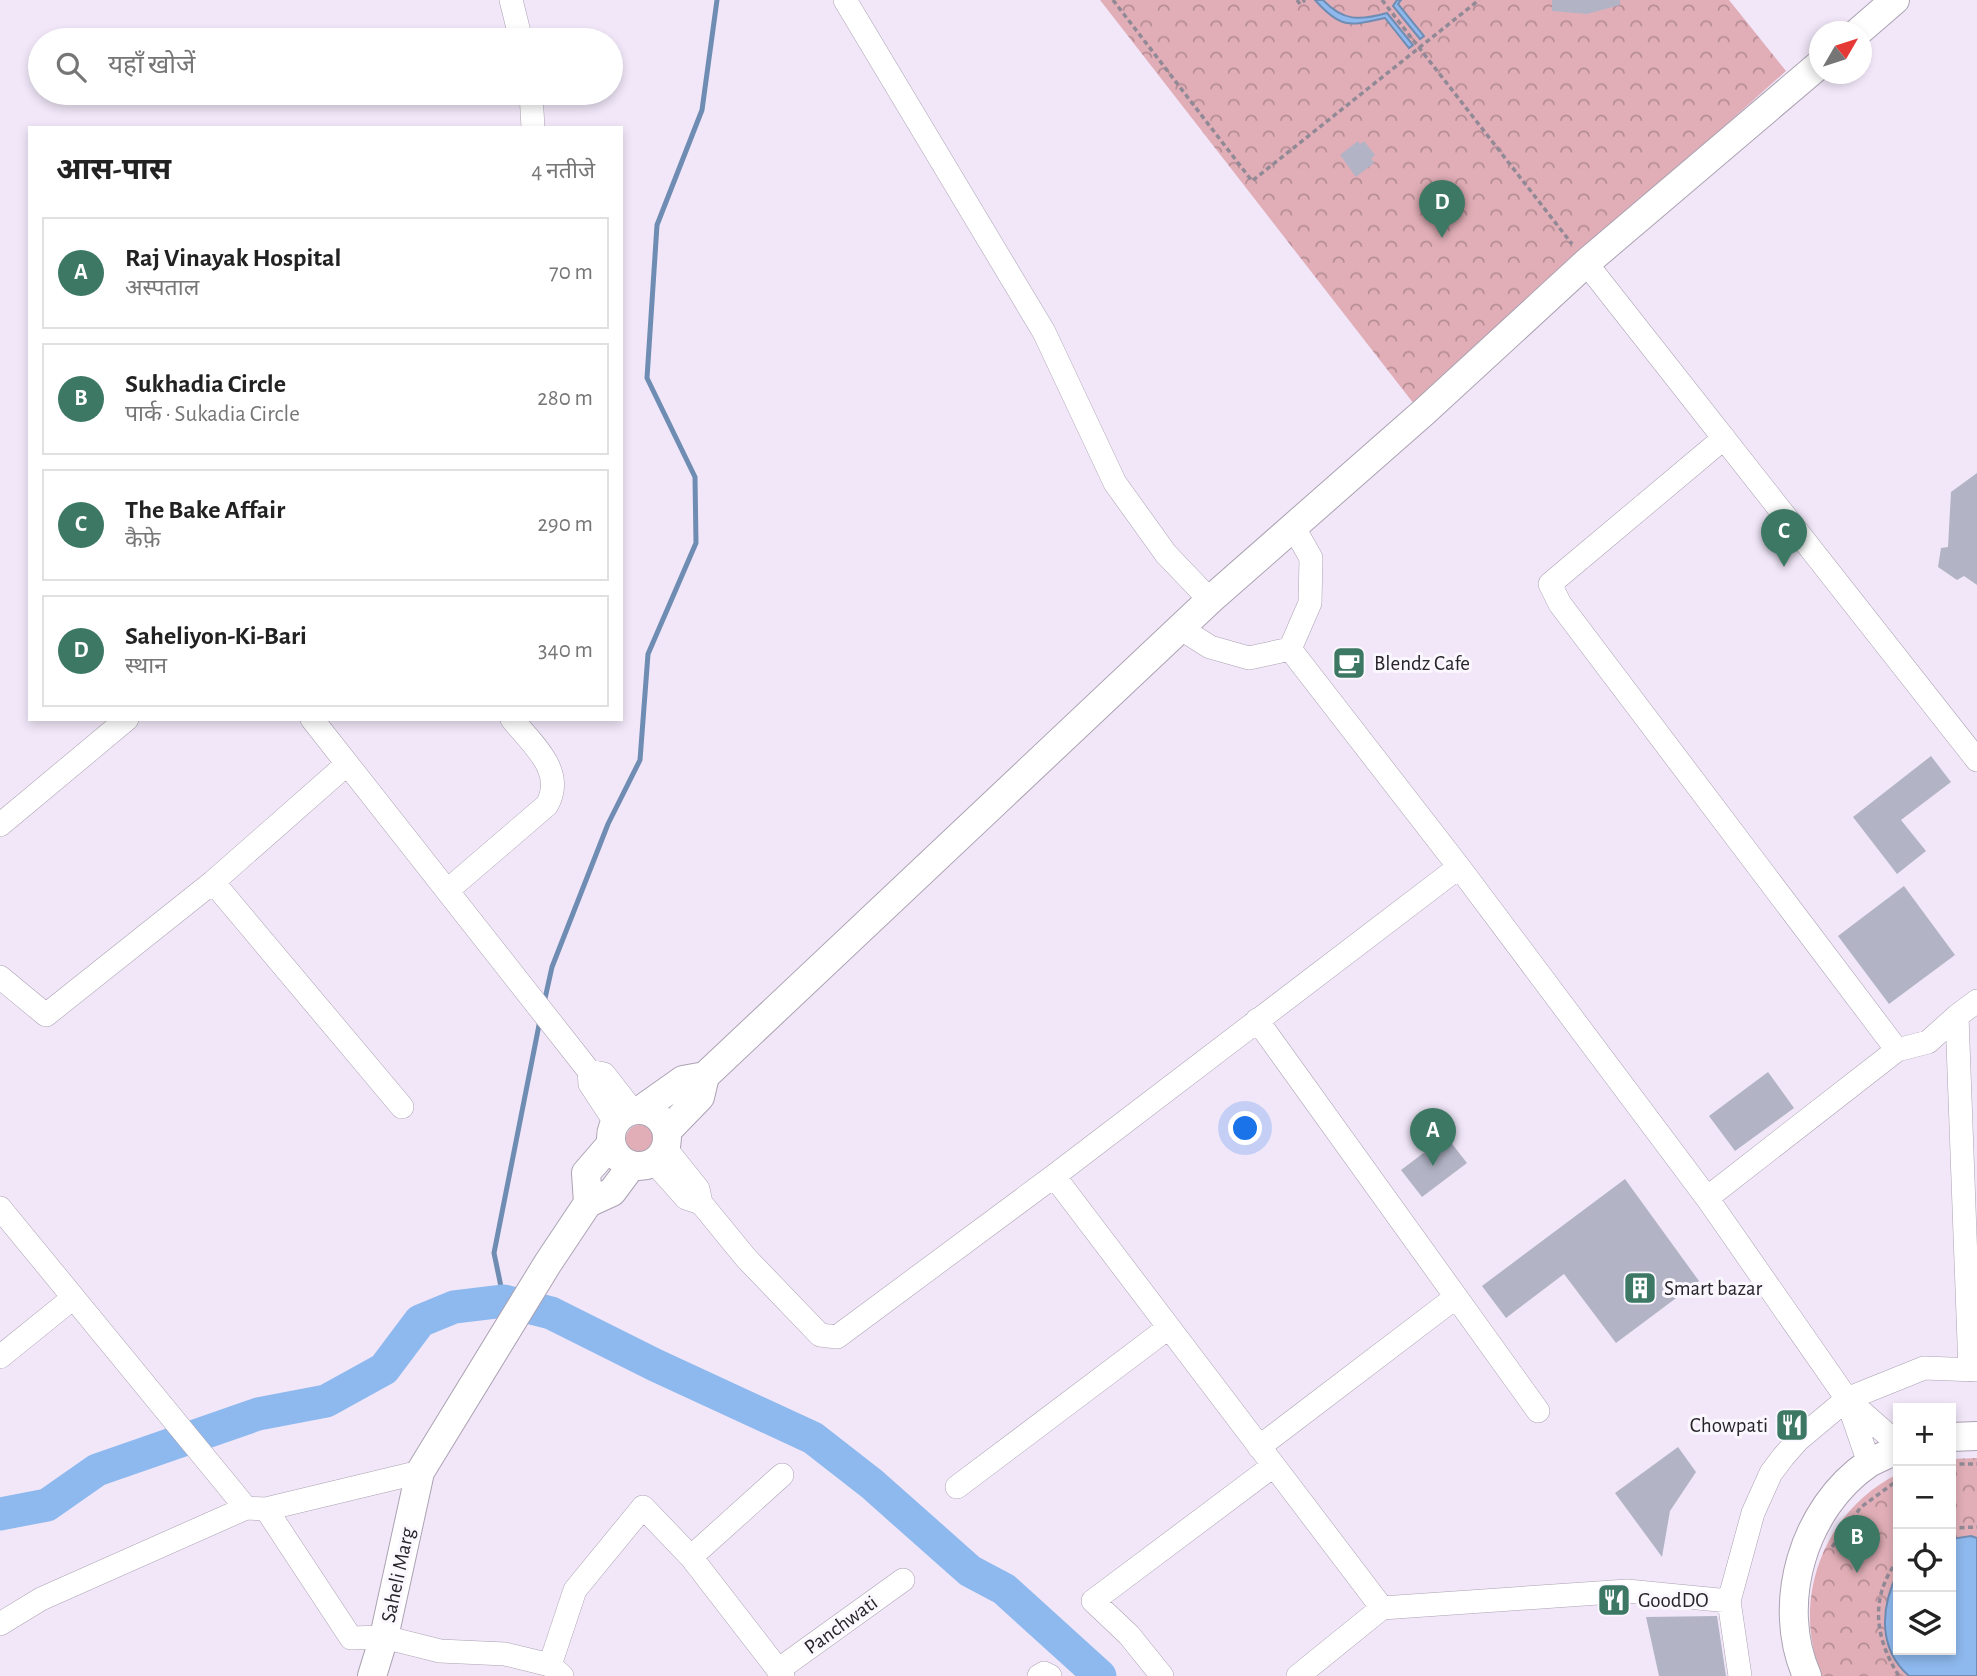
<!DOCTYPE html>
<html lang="hi">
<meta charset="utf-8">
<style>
:root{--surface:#fff;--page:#f2f2f2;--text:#222;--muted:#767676;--line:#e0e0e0;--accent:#3c7863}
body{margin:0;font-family:"Alegreya Sans","Noto Sans Devanagari",sans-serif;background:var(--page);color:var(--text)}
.controls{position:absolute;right:21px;bottom:21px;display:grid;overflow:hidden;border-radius:0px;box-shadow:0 4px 10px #0003}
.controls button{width:63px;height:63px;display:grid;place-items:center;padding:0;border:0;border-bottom:2px solid var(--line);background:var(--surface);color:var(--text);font:35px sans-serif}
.compass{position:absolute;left:1809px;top:21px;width:63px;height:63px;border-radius:50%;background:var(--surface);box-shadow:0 4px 10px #0003;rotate:51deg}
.you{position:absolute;left:1246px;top:1129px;width:24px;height:24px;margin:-18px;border:5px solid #fff;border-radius:50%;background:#1a73e8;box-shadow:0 0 0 10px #1a73e833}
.badge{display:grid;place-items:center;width:46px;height:46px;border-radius:50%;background:var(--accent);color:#fff;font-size:23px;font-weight:700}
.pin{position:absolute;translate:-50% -58px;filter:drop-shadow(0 2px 4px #0008)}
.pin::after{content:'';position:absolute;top:37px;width:24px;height:21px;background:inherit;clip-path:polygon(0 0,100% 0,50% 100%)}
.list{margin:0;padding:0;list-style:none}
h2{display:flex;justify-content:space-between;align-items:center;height:91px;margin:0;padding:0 28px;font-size:30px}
h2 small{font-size:23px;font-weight:400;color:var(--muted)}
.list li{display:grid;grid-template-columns:46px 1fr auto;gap:21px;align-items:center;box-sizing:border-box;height:112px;margin:0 14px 14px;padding:0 14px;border:2px solid var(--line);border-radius:0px}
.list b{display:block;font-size:26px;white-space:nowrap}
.list p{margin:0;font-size:23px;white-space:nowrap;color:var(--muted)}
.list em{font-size:23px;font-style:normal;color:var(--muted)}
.icon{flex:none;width:38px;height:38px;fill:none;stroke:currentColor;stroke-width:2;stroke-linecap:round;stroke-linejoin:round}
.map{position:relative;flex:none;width:1977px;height:1676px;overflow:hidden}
.search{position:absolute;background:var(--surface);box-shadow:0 4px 10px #0003;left:28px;top:28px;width:595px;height:77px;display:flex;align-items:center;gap:18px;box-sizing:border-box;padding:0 24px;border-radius:38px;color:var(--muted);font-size:26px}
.panel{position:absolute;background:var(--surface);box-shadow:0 4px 10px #0003;left:28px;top:126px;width:595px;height:595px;border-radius:0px}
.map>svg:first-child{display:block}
.green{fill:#e1aeb7}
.forest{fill:url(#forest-crowns)}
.water{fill:#8eb9ee;stroke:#6f8cb3;stroke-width:2}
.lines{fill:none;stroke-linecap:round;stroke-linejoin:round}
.stream{stroke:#6f8cb3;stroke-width:5}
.river{stroke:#8eb9ee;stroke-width:33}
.building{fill:#b2b4c6}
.minor-casing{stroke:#aba2b2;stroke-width:24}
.major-casing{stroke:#aba2b2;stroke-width:30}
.path{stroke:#918a96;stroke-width:3.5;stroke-dasharray:5 3.5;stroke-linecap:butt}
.minor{stroke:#fff;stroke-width:23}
.major{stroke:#fff;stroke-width:28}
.labels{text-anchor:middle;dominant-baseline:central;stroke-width:6;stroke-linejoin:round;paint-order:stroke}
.poi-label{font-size:21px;fill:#27242a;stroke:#fbf7fe;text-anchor:start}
.street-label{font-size:21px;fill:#27242a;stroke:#fbf7fe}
</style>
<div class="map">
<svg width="1977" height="1676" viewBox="0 0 1977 1676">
<defs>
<pattern id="forest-crowns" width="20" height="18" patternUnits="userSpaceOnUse" patternTransform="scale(1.75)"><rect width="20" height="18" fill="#e1aeb7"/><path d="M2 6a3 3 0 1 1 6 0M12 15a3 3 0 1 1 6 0" fill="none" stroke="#b68d95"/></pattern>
</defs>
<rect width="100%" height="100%" fill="#f1e7f9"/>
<!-- green -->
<path class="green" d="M626 1139a14 14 0 1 1 28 0a14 14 0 1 1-28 0Z"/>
<!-- forest -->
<path class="forest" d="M1100 0H1729L1786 71 1414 404Z
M1977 1458V1676H1822C1790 1600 1824 1510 1898 1474V1650H1951V1459Z"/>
<!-- water -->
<path class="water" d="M1315 0H1323C1343 21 1359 21 1387 13L1413 45 1409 48 1385 18C1349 26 1341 29 1315 0Z
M1397 0H1401L1398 4 1424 36 1420 39 1393 6Z
M1971 1536 1977 1538V1676H1909C1877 1648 1881 1606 1898 1572V1650H1951V1539Z"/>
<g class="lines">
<!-- stream -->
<path class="stream" d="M544 1003 552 967 608 824 640 760 648 654 696 543 695 477 647 378 657 225 702 110 717 0
M504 1301 494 1253 540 1020"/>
<!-- river -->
<path class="river" d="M0 1514 47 1505 97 1470 258 1414 326 1401 384 1369 420 1321 454 1307 504 1301 551 1313 655 1365 813 1438 872 1484 970 1571 1004 1589 1100 1676"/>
</g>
<!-- building -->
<path class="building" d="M1552 0H1620V5L1587 14 1552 11Z
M1358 141 1360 144 1364 141 1375 155 1371 159 1374 163 1356 177 1340 155Z
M1977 473V585L1964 576 1957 580 1938 567 1941 548 1948 547 1951 492Z
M1931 756 1951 782 1901 820 1926 851 1897 874 1853 817Z
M1904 886 1955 955 1889 1004 1838 936Z
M1768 1072 1794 1108 1735 1151 1709 1116Z
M1446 1136 1467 1163 1422 1197 1401 1170Z
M1625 1179 1699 1281 1616 1343 1564 1274 1506 1318 1482 1286Z
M1678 1447 1696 1472 1670 1511 1662 1557 1615 1493Z
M1717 1616 1726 1676H1659L1646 1617Z"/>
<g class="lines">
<defs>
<path id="minor" d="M511 0 521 40
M845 0 1044 332 1115 483 1166 554 1210 600
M531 93 533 128
M1586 263 1977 760
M1724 438 1550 584 1560 604 1897 1050
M1180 628 1210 647 1249 658 1290 649 1310 603 1311 558 1294 528
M1290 649 1459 867 1707 1198 1847 1399 1898 1444
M312 719 589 1071 590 1084 615 1122
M0 825 127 719
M213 882 402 1107
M448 890 547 805C566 771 532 744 512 719
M0 977 46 1015 213 882 347 764
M1257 1020 1538 1411
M589 1071 604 1074 632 1110
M666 1149 698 1189 701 1203 746 1258 820 1335 837 1337 1054 1176 1459 867
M654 1162 686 1198 698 1202
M1054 1176 1382 1608 1627 1591 1729 1601
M1707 1198 1897 1050 1928 1042 1957 1016
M0 1208 246 1508
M0 1357 73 1298
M1970 1370 1957 1016 1977 1001
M1848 1402 1869 1463
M1259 1447 1456 1297
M957 1487 1168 1328
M266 1509 351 1638 384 1637 440 1651 505 1654 550 1665 562 1676
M691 1557 782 1475
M0 1624 41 1599 246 1508 266 1509 420 1472
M550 1665 575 1590 643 1507 691 1557 783 1676
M778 1670 903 1580
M1039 1676 1044 1673 1050 1676
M1162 1676 1129 1635 1093 1601 1273 1466
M1298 1676 1382 1608
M1740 1676 1729 1601 1753 1513 1771 1473 1783 1457 1798 1440 1847 1399 1924 1368 1977 1370"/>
<path id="major" d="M1858 32 1895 0
M642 1109 683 1080 705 1076 1210 600 1424 412 1586 263 1820 64
M611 1138a28 28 0 1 1 56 0a28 28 0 1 1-56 0Z
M667 1131 700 1097 705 1076
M588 1203 586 1173 611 1144
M1951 1437 1977 1436
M372 1676 384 1637 420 1472 548 1263 588 1203 612 1192 632 1165
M1807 1676C1775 1604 1803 1508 1869 1463 1878 1458 1889 1454 1898 1449"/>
</defs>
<!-- minor casing -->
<use href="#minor" class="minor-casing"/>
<!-- major casing -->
<use href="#major" class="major-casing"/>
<!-- path -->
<path class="path" d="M1113 0 1252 181 1479 0
M1297 0 1300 4 1305 0
M1382 0 1572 244
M1951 1464H1977
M1951 1528 1977 1527
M1832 1547 1861 1507 1898 1480
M1898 1560C1869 1597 1875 1639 1899 1676"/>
<!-- minor -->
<use href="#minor" class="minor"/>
<!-- major -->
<use href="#major" class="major"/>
</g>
<!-- icons -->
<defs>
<symbol id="cafe-square" viewBox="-11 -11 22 22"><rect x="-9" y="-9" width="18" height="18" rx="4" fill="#3c7863" stroke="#fbf7fe"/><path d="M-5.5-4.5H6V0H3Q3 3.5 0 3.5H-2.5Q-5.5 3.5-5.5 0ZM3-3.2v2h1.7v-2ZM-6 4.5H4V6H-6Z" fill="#fff"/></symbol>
<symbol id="building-square" viewBox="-11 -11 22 22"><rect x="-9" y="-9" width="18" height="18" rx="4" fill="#3c7863" stroke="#fbf7fe"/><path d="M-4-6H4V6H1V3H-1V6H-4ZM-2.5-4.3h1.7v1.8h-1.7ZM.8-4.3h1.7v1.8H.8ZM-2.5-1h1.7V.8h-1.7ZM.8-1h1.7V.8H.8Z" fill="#fff"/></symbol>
<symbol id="restaurant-square" viewBox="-11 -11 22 22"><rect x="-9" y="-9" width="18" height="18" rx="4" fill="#3c7863" stroke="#fbf7fe"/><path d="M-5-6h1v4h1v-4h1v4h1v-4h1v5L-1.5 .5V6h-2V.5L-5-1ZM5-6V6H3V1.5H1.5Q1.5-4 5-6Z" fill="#fff"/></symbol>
</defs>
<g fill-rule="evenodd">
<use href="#cafe-square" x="1330" y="644" width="38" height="38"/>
<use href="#building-square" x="1621" y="1269" width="38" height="38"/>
<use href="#restaurant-square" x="1773" y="1406" width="38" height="38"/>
<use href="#restaurant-square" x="1595" y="1581" width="38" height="38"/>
</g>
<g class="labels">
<!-- poi labels -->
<g class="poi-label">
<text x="1374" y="663">Blendz Cafe</text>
<text x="1664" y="1288">Smart bazar</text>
<text x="1768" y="1425" text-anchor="end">Chowpati</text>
<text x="1638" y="1600">GoodDO</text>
</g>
<!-- street labels -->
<g class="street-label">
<text transform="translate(398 1575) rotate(-78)">Saheli Marg</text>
<text transform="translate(841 1625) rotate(-36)">Panchwati</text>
</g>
</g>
</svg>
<div class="controls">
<button>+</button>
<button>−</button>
<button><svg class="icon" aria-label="locate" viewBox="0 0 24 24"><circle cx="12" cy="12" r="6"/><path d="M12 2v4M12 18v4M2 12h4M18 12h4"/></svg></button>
<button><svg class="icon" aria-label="layers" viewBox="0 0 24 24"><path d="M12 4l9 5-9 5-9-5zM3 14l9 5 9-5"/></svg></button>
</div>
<svg class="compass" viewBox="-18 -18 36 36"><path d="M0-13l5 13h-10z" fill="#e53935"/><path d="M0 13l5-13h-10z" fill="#767676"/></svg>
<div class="you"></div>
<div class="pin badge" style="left:1433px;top:1166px">A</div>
<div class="pin badge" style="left:1857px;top:1573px">B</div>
<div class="pin badge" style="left:1784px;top:567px">C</div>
<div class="pin badge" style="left:1442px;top:238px">D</div>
<div class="search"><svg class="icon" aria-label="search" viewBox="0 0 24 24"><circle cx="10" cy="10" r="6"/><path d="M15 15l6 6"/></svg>यहाँ खोजें</div>
<section class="panel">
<h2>आस-पास<small>4 नतीजे</small></h2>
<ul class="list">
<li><span class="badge">A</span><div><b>Raj Vinayak Hospital</b><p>अस्पताल</p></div><em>70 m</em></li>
<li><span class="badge">B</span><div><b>Sukhadia Circle</b><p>पार्क · Sukadia Circle</p></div><em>280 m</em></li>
<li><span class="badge">C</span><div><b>The Bake Affair</b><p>कैफ़े</p></div><em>290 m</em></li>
<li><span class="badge">D</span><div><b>Saheliyon-Ki-Bari</b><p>स्थान</p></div><em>340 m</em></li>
</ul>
</section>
</div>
